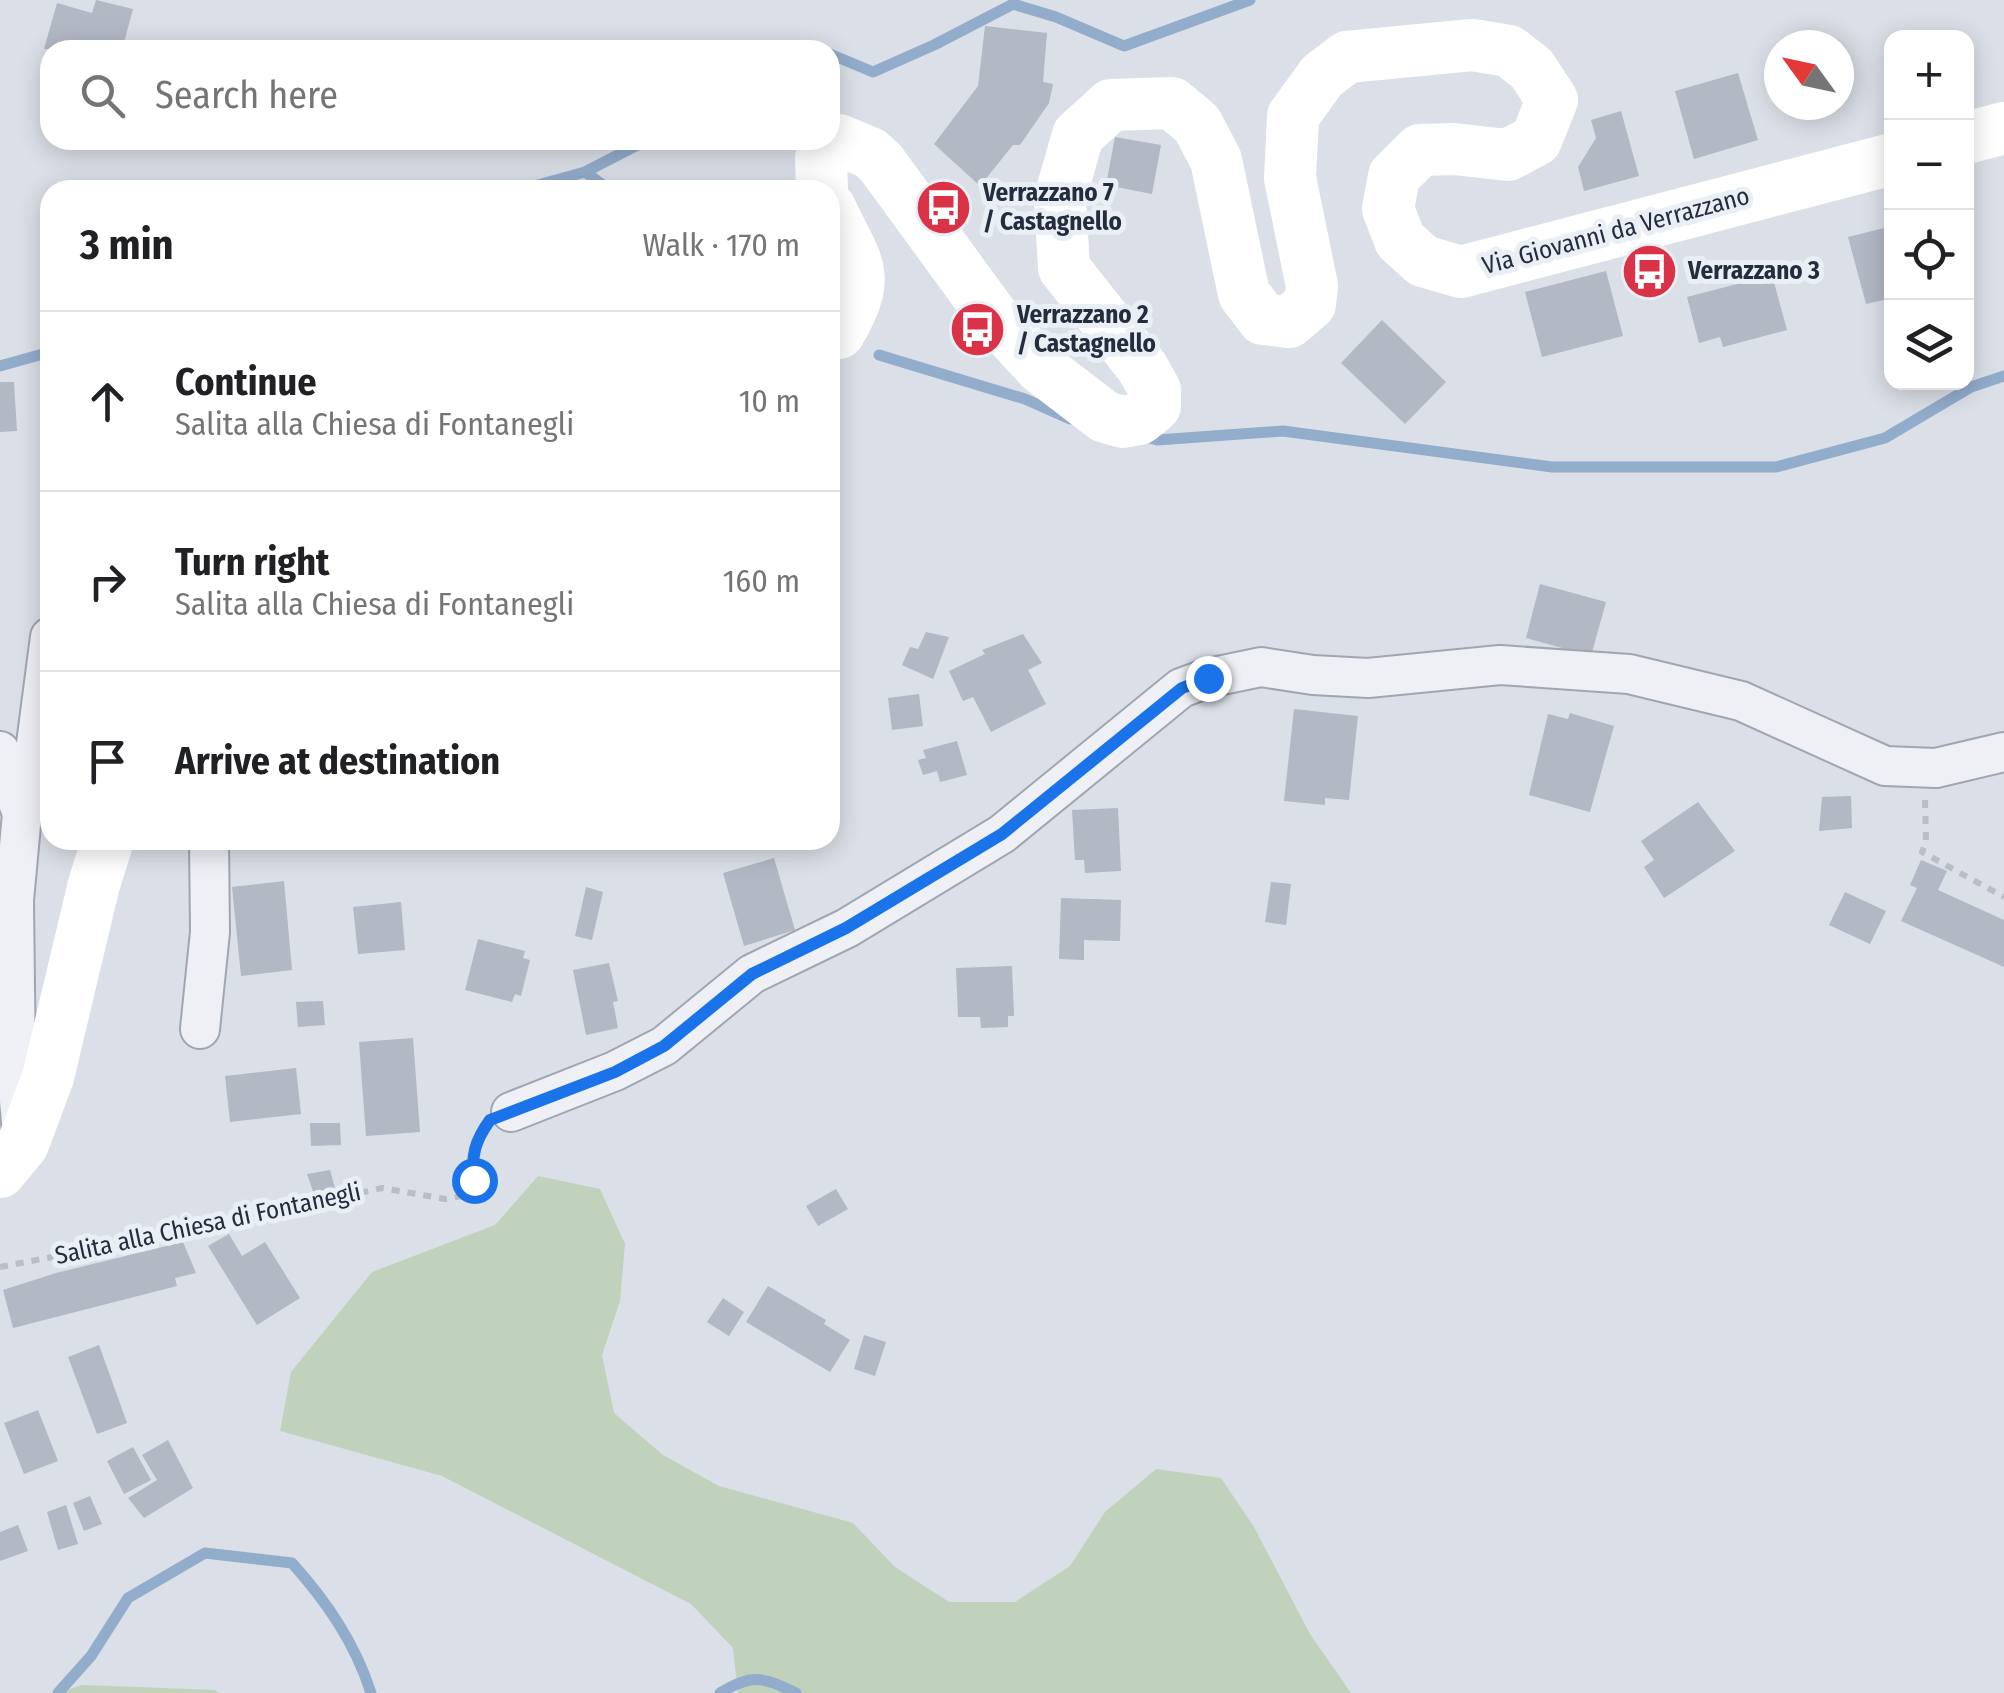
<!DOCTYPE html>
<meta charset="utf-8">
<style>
:root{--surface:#fff;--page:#f6f6f6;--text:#202124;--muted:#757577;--line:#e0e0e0}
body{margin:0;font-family:"Fira Sans Condensed",sans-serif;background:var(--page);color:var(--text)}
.controls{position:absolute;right:30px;top:30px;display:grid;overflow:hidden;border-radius:20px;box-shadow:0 5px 25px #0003}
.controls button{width:90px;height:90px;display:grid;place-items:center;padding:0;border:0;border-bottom:2px solid var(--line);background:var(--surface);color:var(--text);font:50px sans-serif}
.compass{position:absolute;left:1764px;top:30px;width:90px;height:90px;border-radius:50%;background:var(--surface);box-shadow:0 5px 25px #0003;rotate:303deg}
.stop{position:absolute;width:30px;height:30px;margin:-22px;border:8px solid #1a73e8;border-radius:50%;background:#fff}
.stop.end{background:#1a73e8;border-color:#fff;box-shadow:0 2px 10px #0008}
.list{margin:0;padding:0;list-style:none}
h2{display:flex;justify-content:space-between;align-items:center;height:130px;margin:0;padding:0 40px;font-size:42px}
h2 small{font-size:32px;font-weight:400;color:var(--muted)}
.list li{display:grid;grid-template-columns:65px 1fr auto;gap:30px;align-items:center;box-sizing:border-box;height:180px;padding:0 40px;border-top:2px solid var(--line)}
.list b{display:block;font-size:38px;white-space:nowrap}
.list p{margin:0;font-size:32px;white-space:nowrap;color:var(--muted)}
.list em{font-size:32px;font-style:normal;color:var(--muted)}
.icon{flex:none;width:55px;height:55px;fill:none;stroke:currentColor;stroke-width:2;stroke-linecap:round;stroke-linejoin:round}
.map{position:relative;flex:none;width:2004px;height:1693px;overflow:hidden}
.search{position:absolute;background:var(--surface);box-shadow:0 5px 25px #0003;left:40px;top:40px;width:800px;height:110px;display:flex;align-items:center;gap:25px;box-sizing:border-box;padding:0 35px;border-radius:30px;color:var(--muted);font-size:38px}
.panel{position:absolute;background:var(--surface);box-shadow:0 5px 25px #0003;left:40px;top:180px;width:800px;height:670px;border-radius:30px}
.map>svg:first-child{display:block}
.green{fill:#c0d2bb}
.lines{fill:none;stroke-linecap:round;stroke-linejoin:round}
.stream{stroke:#92accb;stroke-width:11}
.building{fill:#b2b8c4}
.street-casing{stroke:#a0a6b1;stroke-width:42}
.path{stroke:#b9bdc5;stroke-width:6;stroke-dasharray:8 8;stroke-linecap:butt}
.street{stroke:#eef0f5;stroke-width:38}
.secondary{stroke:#fff;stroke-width:52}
.route{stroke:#1a73e8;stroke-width:12}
.labels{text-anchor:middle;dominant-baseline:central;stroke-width:10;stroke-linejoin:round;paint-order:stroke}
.poi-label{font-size:25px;font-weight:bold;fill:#242d3e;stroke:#eaeef5;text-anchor:start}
.street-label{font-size:25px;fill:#242d3e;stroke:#eaeef5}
</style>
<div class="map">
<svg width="2004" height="1693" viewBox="0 0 2004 1693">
<rect width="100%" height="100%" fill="#dbdfe7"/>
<!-- green -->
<path class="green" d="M538 1176 600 1189 625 1244 620 1301 602 1355 614 1413 663 1455 719 1486 853 1523 895 1567 949 1602H1015L1070 1566 1105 1512 1156 1469 1221 1478 1254 1527 1310 1634 1351 1693H738L733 1648 691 1604 442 1476 280 1431 291 1372 372 1272 495 1225Z
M82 1685 215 1690 219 1693H58Z"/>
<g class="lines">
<!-- stream -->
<path class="stream" d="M830 54 873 72 934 45 1013 4 1056 17 1124 46 1250 0
M585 172 610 190
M520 190 585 172 647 140
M879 355 1025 399 1070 419
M0 366 50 352
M1141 436 1157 440 1283 431 1552 467H1776L1885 438 1971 387 2004 376
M58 1693 91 1656 128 1598 205 1553 292 1563C327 1602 355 1643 371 1693
M720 1693C753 1673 762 1677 796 1693"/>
</g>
<!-- building -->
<path class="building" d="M96 0 133 9 122 50 44 49 57 3 92 13Z
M985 26 1047 33 1043 82 1053 84 1049 103 1020 145H1013L980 186 934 144 978 86Z
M1738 73 1758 140 1694 159 1675 91Z
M1621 111 1639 176 1584 191 1578 167 1596 138 1591 120Z
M1115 137 1161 145 1152 194 1106 185Z
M1892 226V298L1866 304 1848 237Z
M1606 271 1623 336 1542 357 1525 292Z
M1772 275 1787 330 1723 347 1720 337 1699 343 1687 297Z
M1382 320 1446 382 1405 424 1341 363Z
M0 382H14L17 431 0 432Z
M1540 584 1606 602 1591 656 1526 638Z
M926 632 949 637 933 679 902 665 910 647 918 649Z
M1023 634 1042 663 1028 670 1046 704 991 732 973 697 963 701 949 671 985 654 982 650Z
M919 694 923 726 892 730 888 698Z
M1294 709 1358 716 1349 800 1325 798V805L1284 801Z
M1570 713 1614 726 1590 812 1529 795 1548 714 1568 719Z
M957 741 967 775 940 782 937 771 923 775 918 760 926 758 923 750Z
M1851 796 1852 828 1819 831 1822 797Z
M1698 802 1735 851 1664 898 1644 867 1654 860 1641 841Z
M1118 808 1121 871 1085 873 1084 860H1075L1072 810Z
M774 858 795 930 744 946 723 873Z
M1921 860 1947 871 1938 890 2004 920V967L1901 921 1917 888 1910 885Z
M284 881 292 970 241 976 232 887Z
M1271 882 1291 884 1286 925 1265 922Z
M586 887 603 892 592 940 575 936Z
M1845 892 1886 911 1870 944 1829 925Z
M1061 898 1121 900 1120 941 1084 940V960L1059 959Z
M401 902 405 950 358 954 353 907Z
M478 939 525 951 523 958 530 960 521 996 515 994 512 1002 465 990Z
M609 963 618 1001 613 1002 618 1028 586 1035 573 970Z
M1012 966 1014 1016H1008V1027L981 1028 980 1017H958L956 968Z
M323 1001 325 1025 298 1027 296 1002Z
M413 1038 420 1132 366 1136 359 1042Z
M296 1068 301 1114 230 1122 225 1076Z
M310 1123H340L341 1145 311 1146Z
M330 1170 336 1192 315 1197 307 1174Z
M836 1189 848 1209 818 1226 806 1206Z
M229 1234 242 1256 265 1242 300 1298 257 1325 208 1246Z
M183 1242 196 1273 175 1278 177 1286 13 1328 3 1290 56 1273Z
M768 1286 826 1320 824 1324 850 1340 830 1372 746 1322Z
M723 1298 744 1312 729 1336 707 1322Z
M864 1335 886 1342 875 1376 854 1369Z
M99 1345 127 1423 97 1434 68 1357Z
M38 1410 58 1461 24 1474 4 1423Z
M168 1440 193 1488 144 1518 128 1498 157 1480 142 1455Z
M133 1447 151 1480 124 1494 107 1461Z
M90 1496 102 1524 84 1531 73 1503Z
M66 1505 78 1544 58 1550 47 1512Z
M18 1525 28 1551 0 1561V1532Z"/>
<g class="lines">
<defs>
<path id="street" d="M0 751 22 814 14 900 16 1069 22 1132
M22 814 33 767 50 637
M200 1029 210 932 209 840
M511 1112 615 1071 664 1046 752 974 847 928 1002 834 1181 688 1208 678 1261 667 1313 675 1368 678 1500 665 1629 674 1741 701 1885 766 1936 768 2004 752"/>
</defs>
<!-- street casing -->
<use href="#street" class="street-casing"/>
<!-- path -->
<path class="path" d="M1925 800 1926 842 1922 852 2004 897
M0 1267 190 1231 382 1188 445 1199 463 1196 474 1181 471 1157 482 1131"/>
<!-- street -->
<use href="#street" class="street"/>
<!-- secondary -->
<path class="secondary" d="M1966 138 2004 128
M822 190 821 158 839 140 870 153 881 163 992 315 1041 368 1105 417 1123 422 1139 419 1155 406V390L1142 367 1064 268 1060 198 1078 135 1111 105 1172 103 1197 124 1216 160 1244 294 1263 319 1289 322 1310 304 1312 286 1290 178 1293 116 1322 76 1347 57 1472 45 1509 51 1532 69 1552 100 1536 140 1508 155 1454 149 1420 150 1394 176 1388 209 1400 240 1423 261 1461 272 1892 159
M830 208C857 266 874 273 839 333H830
M0 1172 23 1144 48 1077 94 884 108 840"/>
</g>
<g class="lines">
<!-- route -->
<path class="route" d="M474 1180C471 1155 475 1141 490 1120L615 1072 664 1046 752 974 846 928 1002 834 1182 688 1208 678"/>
</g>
<!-- icons -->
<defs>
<symbol id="bus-disc" viewBox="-11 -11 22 22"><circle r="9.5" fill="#da3247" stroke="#eaeef5"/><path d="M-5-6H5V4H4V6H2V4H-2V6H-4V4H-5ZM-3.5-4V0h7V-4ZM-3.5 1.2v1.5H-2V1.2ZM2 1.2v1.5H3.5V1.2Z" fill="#fff"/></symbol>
</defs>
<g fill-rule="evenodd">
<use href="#bus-disc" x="912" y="176" width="63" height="63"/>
<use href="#bus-disc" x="1618" y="240" width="63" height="63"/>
<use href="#bus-disc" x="946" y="298" width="63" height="63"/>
</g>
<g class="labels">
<!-- poi labels -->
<g class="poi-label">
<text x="983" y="193">Verrazzano 7<tspan x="983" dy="29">/ Castagnello</tspan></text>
<text x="1688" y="271">Verrazzano 3</text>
<text x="1017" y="315">Verrazzano 2<tspan x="1017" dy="29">/ Castagnello</tspan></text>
</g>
<!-- street labels -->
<g class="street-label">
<text transform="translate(1616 231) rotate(-15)">Via Giovanni da Verrazzano</text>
<text transform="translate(208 1224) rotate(-12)">Salita alla Chiesa di Fontanegli</text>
</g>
</g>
</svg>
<div class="controls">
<button>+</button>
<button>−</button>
<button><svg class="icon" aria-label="locate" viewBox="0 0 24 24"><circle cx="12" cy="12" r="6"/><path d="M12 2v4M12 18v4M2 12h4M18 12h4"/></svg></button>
<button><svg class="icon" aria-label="layers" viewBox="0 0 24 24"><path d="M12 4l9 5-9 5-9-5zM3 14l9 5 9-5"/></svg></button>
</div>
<svg class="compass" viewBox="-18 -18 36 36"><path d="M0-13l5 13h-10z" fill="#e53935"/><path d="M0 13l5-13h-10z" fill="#757577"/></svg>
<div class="stop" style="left:474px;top:1180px"></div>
<div class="stop end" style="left:1208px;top:678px"></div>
<div class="search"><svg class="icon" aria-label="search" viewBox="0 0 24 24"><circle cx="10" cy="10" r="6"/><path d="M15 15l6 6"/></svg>Search here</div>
<section class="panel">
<h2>3 min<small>Walk · 170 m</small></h2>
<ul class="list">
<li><svg class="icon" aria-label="ahead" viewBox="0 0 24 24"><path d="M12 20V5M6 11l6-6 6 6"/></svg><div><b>Continue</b><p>Salita alla Chiesa di Fontanegli</p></div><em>10 m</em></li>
<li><svg class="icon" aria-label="right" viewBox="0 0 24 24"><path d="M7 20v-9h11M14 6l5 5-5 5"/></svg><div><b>Turn right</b><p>Salita alla Chiesa di Fontanegli</p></div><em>160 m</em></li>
<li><svg class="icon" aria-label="arrive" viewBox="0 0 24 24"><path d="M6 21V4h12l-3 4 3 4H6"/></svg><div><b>Arrive at destination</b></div></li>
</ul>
</section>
</div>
